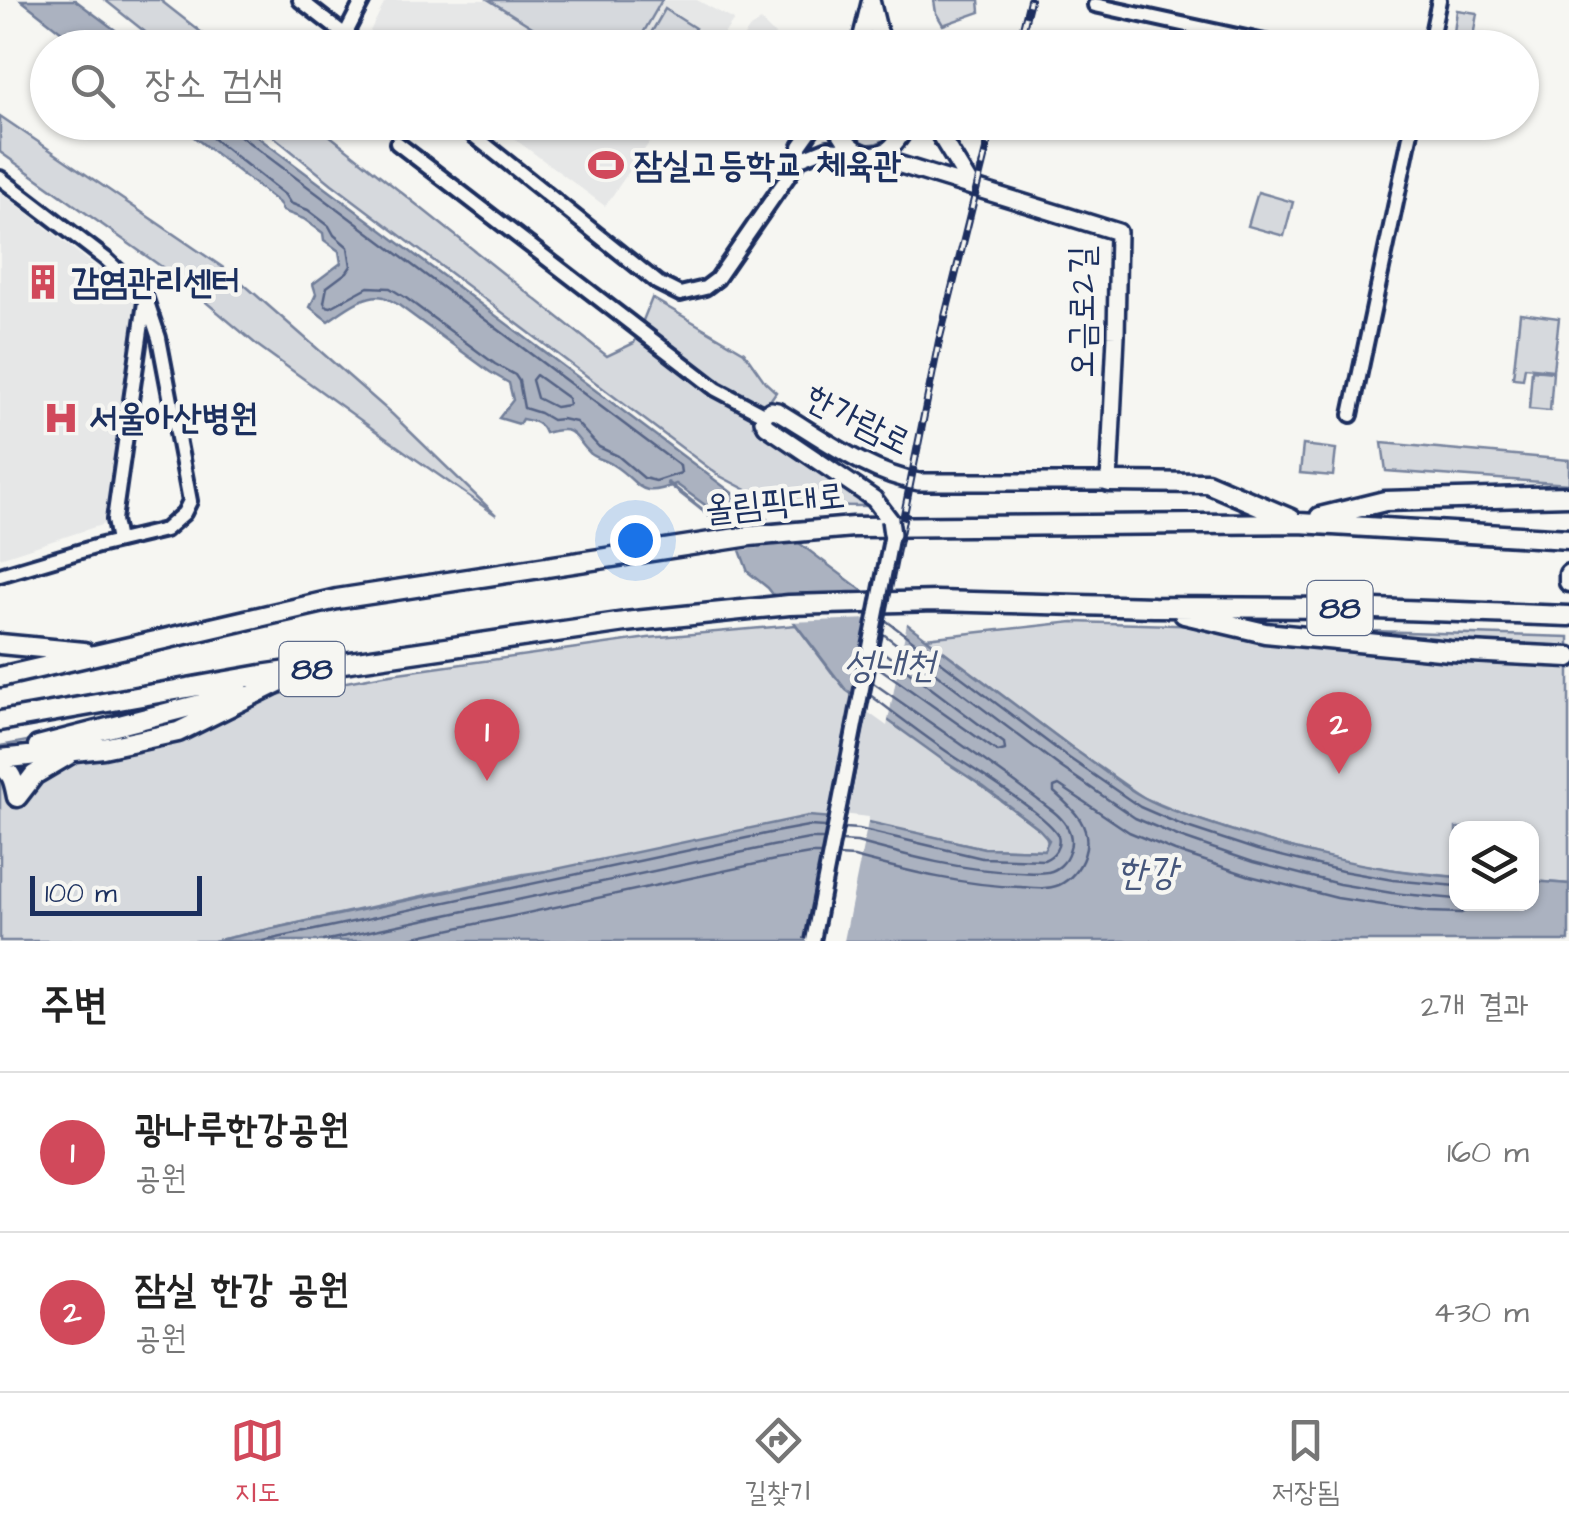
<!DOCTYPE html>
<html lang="ko">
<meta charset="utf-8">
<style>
:root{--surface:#fff;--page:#f6f6f6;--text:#222;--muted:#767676;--line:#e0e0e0;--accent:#d1495b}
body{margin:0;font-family:"Architects Daughter","Poor Story",sans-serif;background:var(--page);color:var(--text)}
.controls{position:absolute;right:30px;bottom:30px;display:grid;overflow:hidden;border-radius:20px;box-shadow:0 2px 8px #0004}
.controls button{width:90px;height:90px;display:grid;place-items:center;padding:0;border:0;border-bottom:2px solid var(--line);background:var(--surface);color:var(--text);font:50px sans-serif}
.scale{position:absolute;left:30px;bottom:25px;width:172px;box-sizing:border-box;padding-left:10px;border:5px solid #1b2f5e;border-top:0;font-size:28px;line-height:35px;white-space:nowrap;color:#1b2f5e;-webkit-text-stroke:8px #f6f6f2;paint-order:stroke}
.you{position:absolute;left:635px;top:540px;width:35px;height:35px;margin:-25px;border:8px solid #fff;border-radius:50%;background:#1a73e8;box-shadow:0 0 0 15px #1a73e833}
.badge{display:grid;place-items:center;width:65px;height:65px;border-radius:50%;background:var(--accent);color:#fff;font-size:32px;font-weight:700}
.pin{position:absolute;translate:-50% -82px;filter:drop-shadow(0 2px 5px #0008)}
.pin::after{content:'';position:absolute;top:52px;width:35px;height:30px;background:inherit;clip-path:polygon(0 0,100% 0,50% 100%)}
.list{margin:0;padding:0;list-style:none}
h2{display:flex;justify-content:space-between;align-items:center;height:130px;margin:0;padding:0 40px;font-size:42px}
h2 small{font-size:32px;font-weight:400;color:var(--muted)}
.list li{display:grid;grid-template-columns:65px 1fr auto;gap:30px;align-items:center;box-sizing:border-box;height:160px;padding:0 40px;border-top:2px solid var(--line)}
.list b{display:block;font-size:38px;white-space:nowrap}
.list p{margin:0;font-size:32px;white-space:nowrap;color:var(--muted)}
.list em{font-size:32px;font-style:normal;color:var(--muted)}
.icon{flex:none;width:55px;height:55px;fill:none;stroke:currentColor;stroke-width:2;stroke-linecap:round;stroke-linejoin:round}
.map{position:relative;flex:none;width:1569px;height:941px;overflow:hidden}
.search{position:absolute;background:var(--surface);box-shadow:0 2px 8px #0004;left:30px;right:30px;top:30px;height:110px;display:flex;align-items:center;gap:25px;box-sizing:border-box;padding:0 35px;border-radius:55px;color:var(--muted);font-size:38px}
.sheet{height:450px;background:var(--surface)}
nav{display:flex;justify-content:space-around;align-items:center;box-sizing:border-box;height:140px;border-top:2px solid var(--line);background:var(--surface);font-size:28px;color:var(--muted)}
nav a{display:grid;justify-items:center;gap:5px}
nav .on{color:var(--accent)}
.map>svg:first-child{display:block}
.built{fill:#e6e7e7}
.green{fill:#d6d9dd;stroke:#78849e;stroke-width:2.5}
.water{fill:#abb2c0;stroke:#717e99;stroke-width:2.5}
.pier{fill:#f6f6f2}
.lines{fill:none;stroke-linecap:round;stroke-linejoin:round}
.shore{stroke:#556385;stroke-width:2.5}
.stream{stroke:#717e99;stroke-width:4}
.minor-casing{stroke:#1b2f5e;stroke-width:20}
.major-casing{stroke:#1b2f5e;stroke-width:22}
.highway-casing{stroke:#1b2f5e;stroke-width:25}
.minor{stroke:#f6f6f2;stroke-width:12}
.major{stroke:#f6f6f2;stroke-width:15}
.highway{stroke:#f6f6f2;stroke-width:18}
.rail-casing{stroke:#1b2f5e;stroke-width:8}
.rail{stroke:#f6f6f2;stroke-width:4;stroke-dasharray:11;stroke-linecap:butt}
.minor-bridge-casing{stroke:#1b2f5e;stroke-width:20;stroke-linecap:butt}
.major-bridge-casing{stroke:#1b2f5e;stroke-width:22;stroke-linecap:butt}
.minor-bridge{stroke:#f6f6f2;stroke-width:12}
.major-bridge{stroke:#f6f6f2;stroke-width:15}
.labels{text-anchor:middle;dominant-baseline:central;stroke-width:9;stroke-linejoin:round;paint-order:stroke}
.shield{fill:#f6f6f2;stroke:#5d6b8a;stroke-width:2.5}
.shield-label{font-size:32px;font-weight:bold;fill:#1b2f5e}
.poi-label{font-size:35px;font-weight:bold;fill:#1b2f5e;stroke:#f6f6f2;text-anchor:start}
.street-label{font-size:35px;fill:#1b2f5e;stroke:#f6f6f2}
.water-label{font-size:38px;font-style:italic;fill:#46567b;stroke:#f6f6f2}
</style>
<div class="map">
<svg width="1569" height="941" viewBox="0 0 1569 941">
<rect width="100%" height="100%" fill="#f6f6f2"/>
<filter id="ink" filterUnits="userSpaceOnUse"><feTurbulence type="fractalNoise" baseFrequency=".01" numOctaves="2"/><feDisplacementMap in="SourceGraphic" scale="20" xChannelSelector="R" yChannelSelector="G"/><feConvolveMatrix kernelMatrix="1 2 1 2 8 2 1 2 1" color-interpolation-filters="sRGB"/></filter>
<g filter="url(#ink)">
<!-- built -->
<path class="built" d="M386 0H697L734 20 714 48 392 47 370 31Z
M761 21 778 38 811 47H755L742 39 750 28Z
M493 123H663L605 206Z
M0 191 134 297 139 311 104 524 0 558Z"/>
<!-- green -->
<path class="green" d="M105 0H160L220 47H164Z
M489 0H662L635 47H564Z
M934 0H979L980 12 943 25 936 13Z
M665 9 695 28 682 47H643Z
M1457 10 1477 13 1472 43 1453 40Z
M0 116 231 273 392 414 496 515 384 437 257 345 176 277 0 152Z
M257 123H314L607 356 634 343 652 298 744 352 765 382 776 392 753 425 866 506 775 505 718 475 332 184Z
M843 123H900C888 139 877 150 856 141Z
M1258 192 1293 202 1284 236 1248 226Z
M1520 313 1559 318 1553 370 1525 367 1523 379 1513 378Z
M1532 370 1553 372 1550 411 1529 409Z
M1382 443 1569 460V484L1386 471Z
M1303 445 1336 449 1333 476 1300 473Z
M1073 622 1569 637V884L1532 881V828H1456V877L1395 870 1344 862 1260 840 1188 816 1144 798 1075 750 926 638Z
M796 625 836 678 1046 834 1048 844 1044 850 984 848 887 827 524 874 214 941H0V746L384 675 648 638Z"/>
<!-- water -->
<path class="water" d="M21 0H75L138 47H81Z
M176 123H239L1075 750C1098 766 1120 785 1145 798 1169 811 1197 819 1224 828 1300 853 1377 871 1456 877V904H1532V881L1569 884V941H214L808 816 860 820 984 848 1044 850 1049 840 1039 829 984 787 947 763 846 690 768 588 748 572 730 523 676 484C637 500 642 483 613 465 606 460 598 459 591 454 571 436 578 424 545 433 541 422 533 421 522 419L519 424 499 418 513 400 509 383 490 372 400 306C399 305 386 298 384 297 366 292 343 311 328 321L310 307 316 294 313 284 341 263 339 251 324 240 323 233 304 219 283 211 279 203Z"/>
<!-- pier -->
<path class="pier" d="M775 518 807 542 735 551 725 525Z
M870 590 908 618 887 726 855 703 871 619 788 622 767 595Z
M832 813 869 817 844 941H806Z"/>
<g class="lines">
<!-- shore -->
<path class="shore" d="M192 122 285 195 290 203 308 210 329 226 334 235 348 247 351 266 347 272 327 287 324 302 326 306 331 307 368 287 390 288 406 298 495 364 515 375 519 381 524 408 540 413 552 420 562 419 576 422 599 447 618 456 644 478 656 481 681 473 680 466 239 135 235 130 234 122
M536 375 568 398 569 405 555 407 537 398 532 380Z
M884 619 1069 758 1140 807 1184 826 1257 850 1342 871 1393 880 1456 886
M882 633 1062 768 1135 818 1180 837 1253 862 1339 884 1392 893 1456 899
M875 665 998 752 1005 750 1004 743 879 649
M844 828 859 829 982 858 1044 860C1054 856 1061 847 1058 836 1052 818 971 768 952 755 924 736 897 715 870 695
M841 841 857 842C908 856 963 871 1017 872 1026 872 1038 874 1048 872 1058 870 1066 862 1069 852 1075 836 1066 822 1054 812 995 766 933 725 872 682
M838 856 854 857C908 871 965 886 1021 887 1033 888 1047 890 1059 885 1070 880 1080 868 1084 856 1094 827 1073 809 1054 792V787L1059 785 1129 832 1175 851 1250 876 1337 898 1428 912 1461 913 1481 904
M263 941 770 833 808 826 826 827
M323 941 772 846 809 839H824
M396 941 775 860 810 854H821"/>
<!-- stream -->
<path class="stream" d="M668 483 732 533"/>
<defs>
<path id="minor" d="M300 0 362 48
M1095 5 1292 48
M345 35 363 0
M1429 48 1439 0
M457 122 658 283 680 294 705 288 717 279 800 159 828 148 856 151
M397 143 716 389 765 415
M800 159V146L817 122
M0 178 107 260 145 296 159 338 190 501 184 513 165 530 98 546 0 575
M1351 415 1413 122
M118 541 114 520 145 302"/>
<path id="major" d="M871 0 878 29 886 48
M859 48 870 3
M835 122C843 143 865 164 888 150 897 143 903 132 909 122
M932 122 971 186
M862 153 1118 232 1116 336 1109 482H919C867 473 821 437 777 411L771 410 765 414 763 420 766 426 874 499 890 520"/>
<path id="highway" d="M1109 482 1207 483 1291 519
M1320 517 1385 501 1569 496
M1569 574V582
M1184 614 1265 633 1450 651 1569 657
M0 644 84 652
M0 677 337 599 750 536 853 527 1299 523 1569 539
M0 721 261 675 625 622 789 605 936 601 1154 607 1346 608 1569 616
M38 746 201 704 238 686
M0 759 103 748 178 732 289 677
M0 766C13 772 14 783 17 797L34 775 68 755"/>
</defs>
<!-- minor casing -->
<use href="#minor" class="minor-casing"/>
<!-- major casing -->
<use href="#major" class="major-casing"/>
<!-- highway casing -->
<use href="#highway" class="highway-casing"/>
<!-- minor -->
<use href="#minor" class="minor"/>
<!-- major -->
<use href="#major" class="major"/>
<!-- highway -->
<use href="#highway" class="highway"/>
<defs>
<path id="rail" d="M1018 48 1030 0
M818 941 939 341 993 122"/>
</defs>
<!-- rail casing -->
<use href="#rail" class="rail-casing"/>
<!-- rail -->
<use href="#rail" class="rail"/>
<defs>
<path id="minor-bridge" d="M813 941 892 534"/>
<path id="major-bridge" d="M890 520 892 534"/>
</defs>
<!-- minor-bridge casing -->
<use href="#minor-bridge" class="minor-bridge-casing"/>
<!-- major-bridge casing -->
<use href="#major-bridge" class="major-bridge-casing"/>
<!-- minor-bridge -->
<use href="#minor-bridge" class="minor-bridge"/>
<!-- major-bridge -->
<use href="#major-bridge" class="major-bridge"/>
</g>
</g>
<!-- icons -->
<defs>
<symbol id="stadium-bare" viewBox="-9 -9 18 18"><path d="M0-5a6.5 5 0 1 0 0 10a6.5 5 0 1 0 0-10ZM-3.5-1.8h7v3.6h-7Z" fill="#d1495b" stroke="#f6f6f2" stroke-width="2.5" paint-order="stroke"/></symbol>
<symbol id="building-bare" viewBox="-9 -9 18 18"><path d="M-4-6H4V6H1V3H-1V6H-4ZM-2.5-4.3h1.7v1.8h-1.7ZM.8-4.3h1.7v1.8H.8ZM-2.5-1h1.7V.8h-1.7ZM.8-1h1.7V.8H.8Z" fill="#d1495b" stroke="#f6f6f2" stroke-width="2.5" paint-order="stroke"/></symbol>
<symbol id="hospital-bare" viewBox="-9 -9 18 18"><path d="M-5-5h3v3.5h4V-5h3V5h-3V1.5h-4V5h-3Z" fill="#d1495b" stroke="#f6f6f2" stroke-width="2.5" paint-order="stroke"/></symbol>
</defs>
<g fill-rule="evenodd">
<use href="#stadium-bare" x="581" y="140" width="50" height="50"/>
<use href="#building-bare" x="18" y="257" width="50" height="50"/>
<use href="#hospital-bare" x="36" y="393" width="50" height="50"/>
</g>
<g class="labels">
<!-- shield labels -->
<g class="shield">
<rect x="1307.5" y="581" width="65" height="54" rx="8"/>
<rect x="279.5" y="642" width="65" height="54" rx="8"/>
</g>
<g class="shield-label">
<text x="1340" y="608">88</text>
<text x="312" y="669">88</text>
</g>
<!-- poi labels -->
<g class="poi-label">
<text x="634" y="165">잠실고등학교 체육관</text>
<text x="71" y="282">감염관리센터</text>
<text x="89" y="418">서울아산병원</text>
</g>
<!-- street labels -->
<g class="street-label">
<text transform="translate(1082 312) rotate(-90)">오금로2길</text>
<text transform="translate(858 420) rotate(27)">한가람로</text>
<text transform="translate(775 503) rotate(-6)">올림픽대로</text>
</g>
<!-- water labels -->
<g class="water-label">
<text x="889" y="666">성내천</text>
<text x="1147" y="873">한강</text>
</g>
</g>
</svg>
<div class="controls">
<button><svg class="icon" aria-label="layers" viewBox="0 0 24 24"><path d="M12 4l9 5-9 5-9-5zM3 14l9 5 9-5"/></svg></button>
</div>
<div class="scale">100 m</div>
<div class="you"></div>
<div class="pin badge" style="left:487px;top:781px">1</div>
<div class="pin badge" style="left:1339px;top:774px">2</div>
<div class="search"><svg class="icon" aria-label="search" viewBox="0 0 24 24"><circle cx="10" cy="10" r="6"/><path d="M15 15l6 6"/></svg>장소 검색</div>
</div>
<section class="sheet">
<h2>주변<small>2개 결과</small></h2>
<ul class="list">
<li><span class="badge">1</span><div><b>광나루한강공원</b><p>공원</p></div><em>160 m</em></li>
<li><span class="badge">2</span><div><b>잠실 한강 공원</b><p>공원</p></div><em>430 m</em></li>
</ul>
</section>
<nav>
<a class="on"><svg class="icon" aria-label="map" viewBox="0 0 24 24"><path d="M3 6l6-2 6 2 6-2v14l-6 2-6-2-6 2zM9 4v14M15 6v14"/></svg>지도</a>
<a><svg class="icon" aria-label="directions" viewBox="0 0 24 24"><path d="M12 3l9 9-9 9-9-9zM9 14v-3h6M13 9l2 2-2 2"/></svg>길찾기</a>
<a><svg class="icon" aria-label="saved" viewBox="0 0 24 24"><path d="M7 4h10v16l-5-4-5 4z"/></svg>저장됨</a>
</nav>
